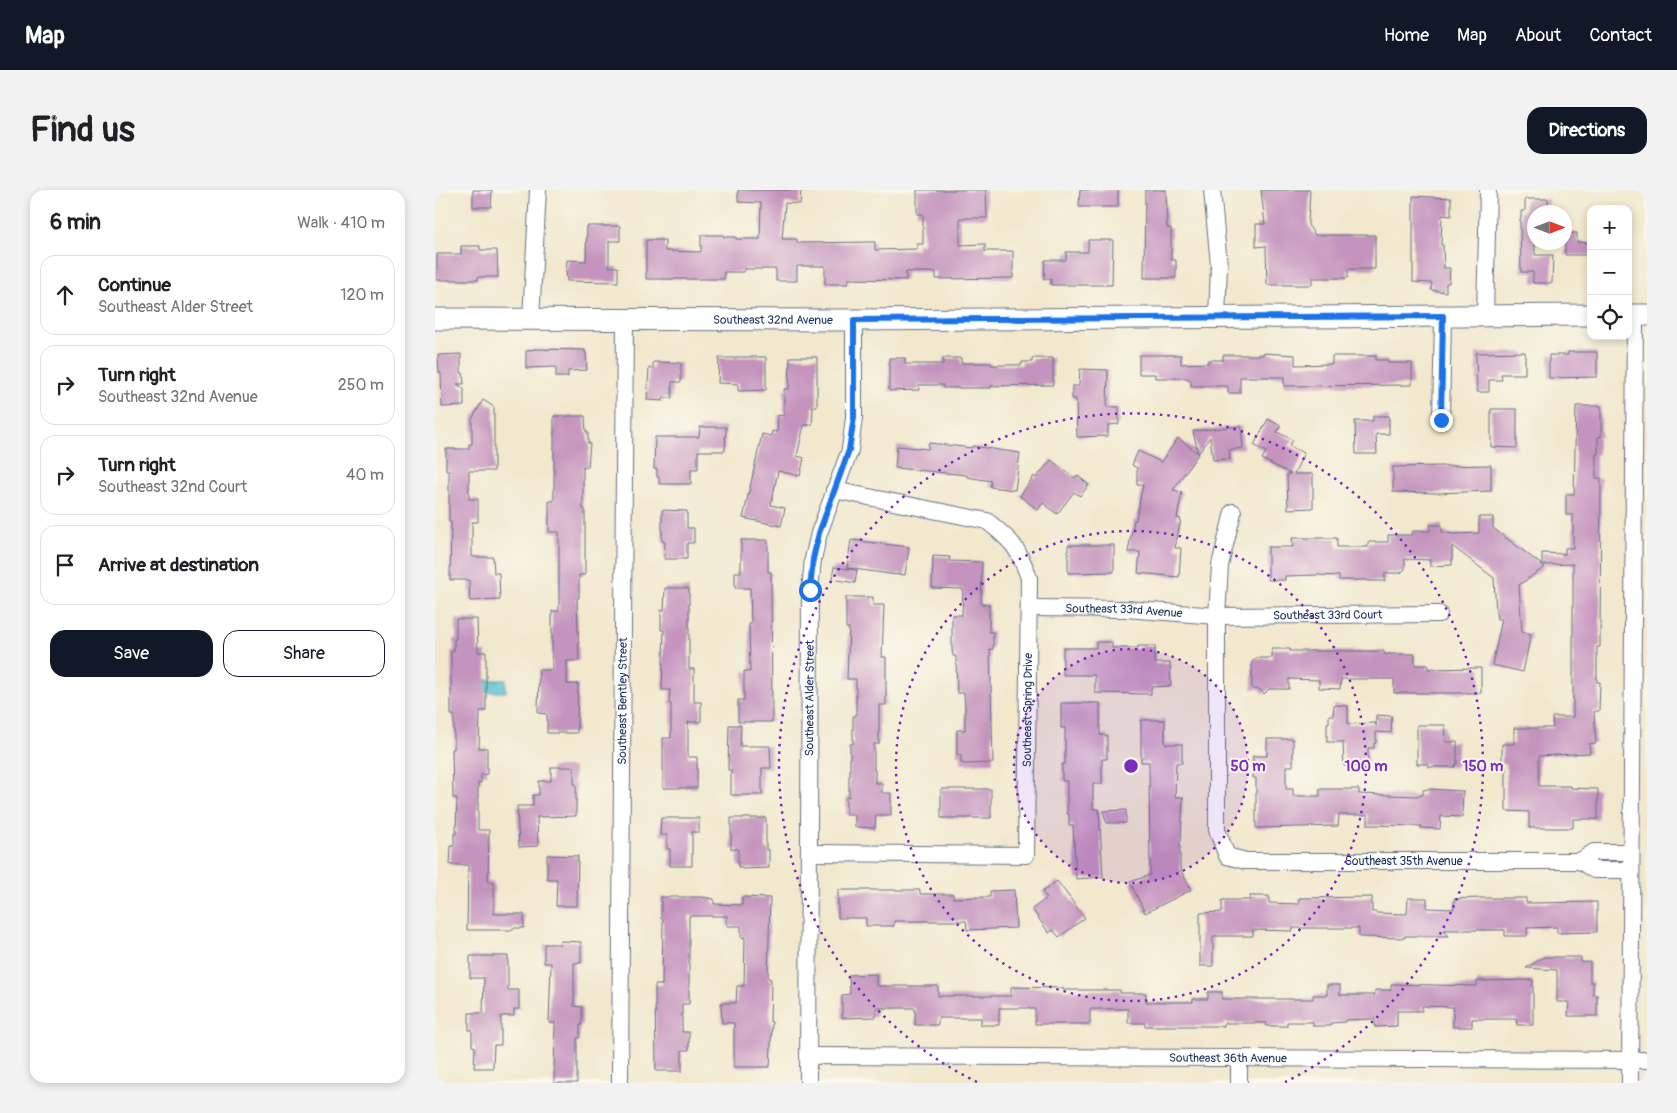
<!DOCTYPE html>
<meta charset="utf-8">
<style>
:root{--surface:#fff;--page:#f2f2f2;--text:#202124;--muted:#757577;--line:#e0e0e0;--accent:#111827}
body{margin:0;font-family:Pangolin,sans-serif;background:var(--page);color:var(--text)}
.controls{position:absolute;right:15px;top:15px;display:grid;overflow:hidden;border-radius:10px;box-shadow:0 2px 8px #0003}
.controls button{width:45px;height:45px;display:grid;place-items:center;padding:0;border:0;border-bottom:1px solid var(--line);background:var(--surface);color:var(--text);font:25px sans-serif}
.compass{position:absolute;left:1092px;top:15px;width:45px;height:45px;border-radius:50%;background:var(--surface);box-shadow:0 2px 8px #0003;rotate:90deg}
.stop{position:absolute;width:15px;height:15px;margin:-11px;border:4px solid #1a73e8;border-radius:50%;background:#fff}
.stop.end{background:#1a73e8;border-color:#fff;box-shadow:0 1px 5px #0008}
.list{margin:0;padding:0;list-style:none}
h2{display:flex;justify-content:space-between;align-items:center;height:65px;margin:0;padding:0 20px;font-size:21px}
h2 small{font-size:16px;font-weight:400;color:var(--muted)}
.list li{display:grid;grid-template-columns:32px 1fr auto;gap:15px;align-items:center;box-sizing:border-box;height:80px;margin:0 10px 10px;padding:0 10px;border:1px solid var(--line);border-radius:15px}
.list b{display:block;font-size:19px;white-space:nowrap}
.list p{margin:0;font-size:16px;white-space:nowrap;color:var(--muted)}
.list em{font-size:16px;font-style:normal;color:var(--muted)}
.actions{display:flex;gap:10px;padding:15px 20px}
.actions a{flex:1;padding:11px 0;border:1px solid var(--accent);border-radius:15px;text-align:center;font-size:18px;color:var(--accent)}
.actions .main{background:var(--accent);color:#fff}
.icon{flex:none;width:28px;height:28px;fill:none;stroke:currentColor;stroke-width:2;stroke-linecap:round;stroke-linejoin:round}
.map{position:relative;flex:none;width:1212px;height:893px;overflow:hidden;border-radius:15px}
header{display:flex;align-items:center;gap:30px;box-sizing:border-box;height:70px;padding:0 25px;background:var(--accent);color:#fff}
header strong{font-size:24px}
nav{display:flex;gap:28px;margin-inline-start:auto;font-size:18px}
.intro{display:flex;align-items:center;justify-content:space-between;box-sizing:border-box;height:120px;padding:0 30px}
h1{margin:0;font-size:35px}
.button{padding:12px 22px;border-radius:15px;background:var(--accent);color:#fff;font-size:18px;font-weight:700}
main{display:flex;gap:30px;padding:0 30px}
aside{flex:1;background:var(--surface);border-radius:15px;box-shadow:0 2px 8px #0003}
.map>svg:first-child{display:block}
.water{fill:#55c1ce;stroke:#387896}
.building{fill:#c594be}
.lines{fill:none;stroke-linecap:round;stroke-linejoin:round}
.minor-casing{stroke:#667085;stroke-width:18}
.major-casing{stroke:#667085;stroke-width:23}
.minor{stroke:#fff;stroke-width:16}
.major{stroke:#fff;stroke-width:21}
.route{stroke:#1a73e8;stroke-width:6}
.ring{fill:none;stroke:#7b2cbf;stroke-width:2.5;stroke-dasharray:2.5 5}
.labels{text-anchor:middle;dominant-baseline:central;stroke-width:4;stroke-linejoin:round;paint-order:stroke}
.street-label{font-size:12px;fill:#1b2f5e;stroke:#fbf7ec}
.centre{fill:#7b2cbf;stroke:#fbf7ec;stroke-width:2.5}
.ring-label{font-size:15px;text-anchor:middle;font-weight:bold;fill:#7b2cbf;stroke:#fbf7ec;stroke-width:4;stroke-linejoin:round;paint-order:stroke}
</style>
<header>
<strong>Map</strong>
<nav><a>Home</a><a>Map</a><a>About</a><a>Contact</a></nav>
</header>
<div class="intro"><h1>Find us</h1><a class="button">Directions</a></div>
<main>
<aside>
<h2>6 min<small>Walk · 410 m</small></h2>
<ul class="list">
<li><svg class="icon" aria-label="ahead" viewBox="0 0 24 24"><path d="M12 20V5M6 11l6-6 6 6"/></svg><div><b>Continue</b><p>Southeast Alder Street</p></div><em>120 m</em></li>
<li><svg class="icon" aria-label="right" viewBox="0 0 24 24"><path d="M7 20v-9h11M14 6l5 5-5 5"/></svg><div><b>Turn right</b><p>Southeast 32nd Avenue</p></div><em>250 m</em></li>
<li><svg class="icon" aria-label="right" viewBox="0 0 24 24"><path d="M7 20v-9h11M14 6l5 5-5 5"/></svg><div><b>Turn right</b><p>Southeast 32nd Court</p></div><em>40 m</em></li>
<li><svg class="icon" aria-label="arrive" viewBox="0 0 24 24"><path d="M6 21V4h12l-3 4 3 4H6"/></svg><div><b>Arrive at destination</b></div></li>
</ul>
<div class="actions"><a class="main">Save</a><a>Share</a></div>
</aside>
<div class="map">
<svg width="1212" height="893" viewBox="0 0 1212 893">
<rect width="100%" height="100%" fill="#fbf7ec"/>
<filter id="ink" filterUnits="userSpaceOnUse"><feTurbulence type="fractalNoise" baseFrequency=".02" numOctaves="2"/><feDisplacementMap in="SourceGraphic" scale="10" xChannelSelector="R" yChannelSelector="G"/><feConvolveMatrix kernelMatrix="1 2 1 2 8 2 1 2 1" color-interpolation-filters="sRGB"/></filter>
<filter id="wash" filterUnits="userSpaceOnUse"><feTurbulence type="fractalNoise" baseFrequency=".0096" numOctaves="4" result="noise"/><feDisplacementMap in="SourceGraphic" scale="20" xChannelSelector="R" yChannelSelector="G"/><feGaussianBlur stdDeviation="1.12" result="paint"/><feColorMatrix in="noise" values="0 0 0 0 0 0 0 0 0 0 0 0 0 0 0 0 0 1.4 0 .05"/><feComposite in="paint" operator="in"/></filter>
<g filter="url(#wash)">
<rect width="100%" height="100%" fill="#f1e8cd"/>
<!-- water -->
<path class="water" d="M47 490H71V502H47Z"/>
<g id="blocks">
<!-- building -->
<path class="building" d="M38 0H57L56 17H38Z
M303 0H366L365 14 350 13 347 49H362V53L440 52V60L482 59V54H488V24H482V0H551L552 28H525V55L550 54V61H578V88L501 89V82H471V90L413 89V94H390V76H362V91H341V79H309V82H289V89H211V50H230V61L266 62V45H289V47H301V49H325L326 13 303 12Z
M645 0H683V17H644Z
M710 0H731L732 38H736V70H741V88H709Z
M826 0H875L873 35 880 45H940V79H913V88H877V95H832L831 56 821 57V34H830Z
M978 6 1016 8V26L1007 25 1006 55H1008L1009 78H1015L1014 93H1011V102L996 100 997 93 978 92Z
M1090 9H1113V22H1100V65H1118L1117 93H1098V82H1086L1085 29H1086V21H1090Z
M152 36H185V51H174V77H183V92L132 91 131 80 132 70 151 71Z
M1130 43H1142V52L1156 53V65H1130Z
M653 50H678L677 95H616V89H609L610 70H631V62H653Z
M26 56H45V60H62L63 87H43V90H2V64H26Z
M100 159 150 160V163H151L152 180 133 181V187H121V177L91 178V161Z
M1090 162V184H1066L1067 190H1054V202H1042L1041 163Z
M1133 162H1162V187L1114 188V165H1133Z
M828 163 860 165V175L897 174V166H941V170H953V173H977V195L849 196V187H805V203H793V196H756V190H753V188H720V184H704V165H746V174L773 173V170H788V165H828Z
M26 164V183H28L29 194H22L29 199V216L7 217 6 183H4L3 165Z
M301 167H331V200L303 201V194L283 193 284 168H301Z
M355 167H382V217H378L377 235H369L362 266 369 268 365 286 343 281 336 315 350 318 346 336 308 328 327 244 336 246 337 241 342 242 343 225 349 226V199H354Z
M454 168H470V174H508V168H526V173H556V175H587V172H597V168H618V195L556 196V198H508V195H484V200L454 201Z
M218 172 246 173V192H237V208H228V211L212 210 214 178 218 179Z
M645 179 673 180 672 217H684V234L673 235V246L642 247 641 209H637V196H644Z
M48 210 59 217V281H34V309H43V332H37V365L38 367H58L59 383H64L65 410 35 411 34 390H15L16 332H14V281H11V259H34V254H37V229Z
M1141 216H1166V247H1163V264H1161V288H1166L1165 457H1162V492H1165L1164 521H1159L1161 553 1154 554 1155 563 1104 566V596H1136V598L1163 599V629H1138V638H1094V622L1071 621V574H1067V554H1079V538H1118L1117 527H1138V374L1107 375 1110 377 1084 395 1087 442 1096 444 1088 482 1057 475 1067 429H1062L1061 422 1059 388 1017 356V375L995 376V370L970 369V379L966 383H950V391H932V390H904V386L883 385 850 386V390H833V357H858L857 348H902V357H933V352H953V345H977L978 341H995V335H1007V342L1018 344 1044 343V327H1058V338L1107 375V363L1130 364V358H1138V325H1131V304H1139Z
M1056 219H1082V258L1056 257Z
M119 226H150L151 242H153V253H155L153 277H148V319H150V385H144V408H142L144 471H132V494H143L142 543H112V524L103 523 104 480H117V421H124V342H114V311H119Z
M938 226H954V244H941L942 264H921L920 231H938Z
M833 229 846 236 842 242 858 250 854 256 869 263 859 284H878V318L853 319 852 284H856L827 269 831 262 819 255Z
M806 236 808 258 794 260 795 269 778 270 775 247 738 300 747 302 742 328 746 329 740 358H746L744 387 703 383 705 362H693L699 330H701L708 295H702V278L697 275 703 261 726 272 743 248 763 263 758 241Z
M265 237H291L290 261H263V279H256V294H224V287H222V279H219L220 247H264Z
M494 253 537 258V256L585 263 580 300 555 297 556 291 532 287V285L460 278 462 256 493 259Z
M616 270 640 288 642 285 654 295 645 306 639 302 622 324 608 313 603 320 585 306 599 286 601 288Z
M1056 275V301L1002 303 958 302V277Z
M227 320 252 321V338H259V353H252V369H229L230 352 227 351Z
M306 350H333V382H336L337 532H303V510H309V481L315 482 314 434H316L315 398H300V382H306Z
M416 350 474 357 470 385 463 384 462 385 412 378Z
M633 355H679V382L633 383Z
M498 366 515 367 514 371 547 372 546 414H554V442H558V459H555L558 573 530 574 526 573V565H522V540H530V517L529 503H522L521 466H518L517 459V425H527L528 399 497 398Z
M399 377 422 380 420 393 397 389Z
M230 398H254V479H259V512H266V532H253V567H262V598H228V548H236V514H234L235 500H227L229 440H226V420H229Z
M411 407H438V415H449L447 467H451V515H444V554H439V580H440V593H447V603H456V625H441L440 638 420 637V625H411V607H414V586H415V554H418V526H421V489H412L414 438H411Z
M21 429H42L43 462H51V521H45L44 558H52V584L46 585V593H43V640H54L53 692H59V724H89V738H78V740H32L33 675H15L16 656H19V644H21L22 608H18L17 559H19V525H16V461H19V449H21Z
M661 452H677V458H703V456H720V473H735L736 496 716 497V504L660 503V485H628V458H661Z
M837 459H855V461H949V464H980V475H993V479L1046 478V503H959V489H906L905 499 884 498V490L854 489V499H834L829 504 824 499H817V472L821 468H837Z
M626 513H665V545H672V569H667V594H658V619H664L668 687 641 689 638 635H634V624H632V591H627V574H630V538H626Z
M899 515 913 516V534L941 533V536V525L957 526 956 543 941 542V553H939V558H933V576H909L908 552H892V533H894V525H898Z
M706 530H730V554H747V573H741L740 607H748L746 651H745V678L756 700 710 723 695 692 715 685 714 572H706Z
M294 535H306L305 556H335L336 578H327V605H296V580H293Z
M982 535H1010L1011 552H1022V574L1020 575V577H993V574H982Z
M832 549H858V576H851V599H858V606H885V599H924V604L982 606 988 605V600L992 599 1028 601 1027 627 1006 626 1005 639 986 638 987 636 933 635V625H904L903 636 821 638V588H818V566H832Z
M116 577H139V594H141V626L102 627 103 656 84 657 82 616H98V605H104V591H116Z
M506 599H556V628H506Z
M691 620V633H672L668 621Z
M226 628H264V642H257V676H235V659H232V645H225Z
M296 628H331V660H334V678L307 679V677H303V659H296Z
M112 665 143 666 142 716H121L122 689H112Z
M622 691 650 728 624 747 618 740 614 743 597 719 612 708 607 702Z
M403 700H485V704H518V708L555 707V701L579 700 581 738 532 740 531 731H459V736H431V728H403Z
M815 706H834V713L864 714V708L937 707V722H941V723L972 724 973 708H992V718L1019 719V709L1045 708H1091V713L1162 712V742L1122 743V737L1092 738V746H1070V740H1009L1014 746H970V748L924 747V738H858V741L818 740V746H778V776H765V723L787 722V710H815Z
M226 707H266L279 709V714L307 715V707L335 708 333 788 336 789 335 832H337L335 877H299V833H287L286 813H301L302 796H309L310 748 306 747V736H292V726H254V814H247V842H254V860H247V881H221L220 795H227L228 729H226Z
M126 751 146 752V773H139V816L147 817V835H145V848H142V893H119L120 833H114L116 773H109V754H125Z
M35 766H73V800H84V819H79V826H66V855H59L58 878H39L40 857 37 856V840H34V823H48L49 788H35Z
M1109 767H1146V772H1155V792H1158V805H1162V826H1133L1134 812H1122V780L1091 778Z
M441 784V796H503V806H576V797L628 798V800H685V803H711V812H758V809H773V802H787V809H878V805H892V795H905V805H940V800H956V794L1042 796V791L1098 790V835H1082L1081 829H1037V837H1018V817L987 816V821H962V836L940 837V829L910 830V832L896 833V836H878V832H852V836H831L832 833H789V836H710V833H693V819H655V834H600V819H594V818H564V835H546V828H503V835H480V818H441V827L407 828V805L415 804 414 785Z"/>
</g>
</g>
<g filter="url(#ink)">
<use href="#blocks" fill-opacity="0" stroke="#667085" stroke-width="1"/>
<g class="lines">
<defs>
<g id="minor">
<path d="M777 0 784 75 782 128"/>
<path d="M1050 126 1053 0"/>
<path d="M96 129 103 0"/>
<path d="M1006 230 1008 126"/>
<path id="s1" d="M798 322 785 375 782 426V640L792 666 811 671H1145L1159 680H1196"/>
<path id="s2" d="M594 418 691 419 782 426 1004 424"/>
<path id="s3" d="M375 663 591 665 594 388C583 357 578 352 552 331L399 300"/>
<path d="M1145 671 1159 662H1196"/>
<path id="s4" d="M373 866 1212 870"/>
<path id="s5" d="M185 893 190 129"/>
<path id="s6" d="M373 893 375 400 378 369 384 343 415 260 419 227V130"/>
<path d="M804 893V868"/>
<path d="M1195 893 1200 125"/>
</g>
<g id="major">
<path d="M1193 125H1212"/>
<path id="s7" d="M0 129 419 130 1156 125"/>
</g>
</defs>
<!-- minor casing -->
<use href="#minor" class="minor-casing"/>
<!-- major casing -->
<use href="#major" class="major-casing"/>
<!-- minor -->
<use href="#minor" class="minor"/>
<!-- major -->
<use href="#major" class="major"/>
</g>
</g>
<g class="lines" filter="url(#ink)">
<!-- route -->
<path class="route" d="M375 400 378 369 384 343 414 260 419 227V130L1008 126 1006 230"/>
</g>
<!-- distance rings -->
<circle cx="696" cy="576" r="117" fill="#7b2cbf" fill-opacity=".12"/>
<g class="ring">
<circle cx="696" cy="576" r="117"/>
<circle cx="696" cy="576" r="235"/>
<path d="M542 892A352 352 0 1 1 850 892"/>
</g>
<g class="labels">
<!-- street labels -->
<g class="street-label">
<text stroke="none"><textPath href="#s7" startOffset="338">Southeast 32nd Avenue</textPath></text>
<text stroke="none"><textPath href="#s2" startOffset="95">Southeast 33rd Avenue</textPath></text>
<text stroke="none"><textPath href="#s2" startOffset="299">Southeast 33rd Court</textPath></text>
<text stroke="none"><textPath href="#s6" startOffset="385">Southeast Alder Street</textPath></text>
<text stroke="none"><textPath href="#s5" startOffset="382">Southeast Bentley Street</textPath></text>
<text stroke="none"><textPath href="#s3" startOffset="361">Southeast Spring Drive</textPath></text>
<text stroke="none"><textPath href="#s1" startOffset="525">Southeast 35th Avenue</textPath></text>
<text stroke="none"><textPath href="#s4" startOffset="420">Southeast 36th Avenue</textPath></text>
</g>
</g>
<circle cx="696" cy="576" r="8" class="centre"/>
<g class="ring-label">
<text x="813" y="581">50 m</text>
<text x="931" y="581">100 m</text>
<text x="1048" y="581">150 m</text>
</g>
</svg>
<div class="controls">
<button>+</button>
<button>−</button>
<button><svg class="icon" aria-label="locate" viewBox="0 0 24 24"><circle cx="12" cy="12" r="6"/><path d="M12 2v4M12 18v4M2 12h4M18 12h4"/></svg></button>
</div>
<svg class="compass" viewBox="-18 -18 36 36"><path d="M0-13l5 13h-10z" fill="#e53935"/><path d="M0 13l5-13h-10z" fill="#757577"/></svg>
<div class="stop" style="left:375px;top:400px"></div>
<div class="stop end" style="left:1006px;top:230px"></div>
</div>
</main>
